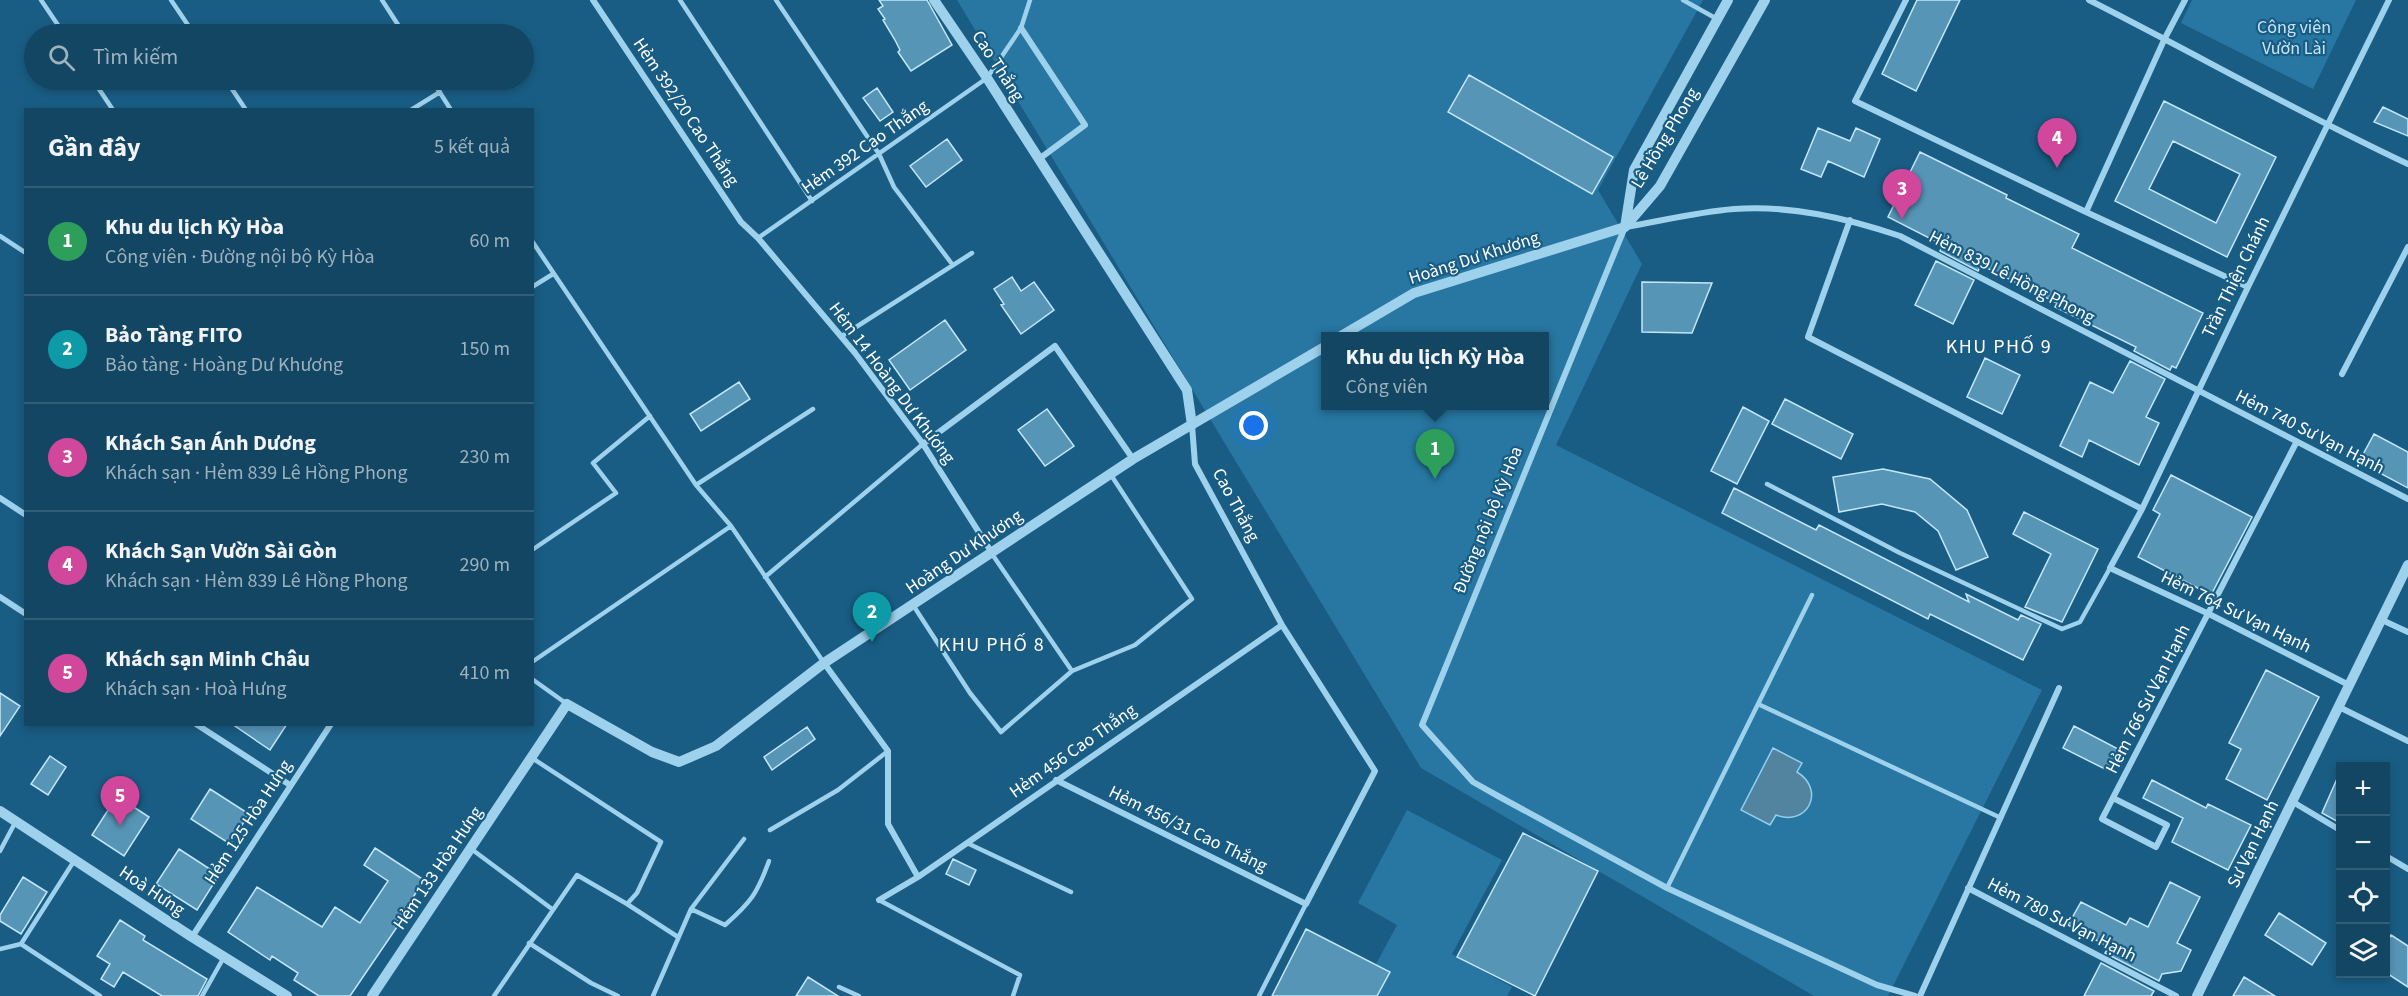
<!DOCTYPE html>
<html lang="vi">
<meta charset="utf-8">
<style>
:root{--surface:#134663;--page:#1c4d69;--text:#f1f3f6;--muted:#9db1be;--line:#325e78;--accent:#95b2f1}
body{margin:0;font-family:"Source Sans 3",sans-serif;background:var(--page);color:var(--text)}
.controls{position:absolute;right:18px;bottom:18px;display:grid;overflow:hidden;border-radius:0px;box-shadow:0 3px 9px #0003}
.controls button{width:54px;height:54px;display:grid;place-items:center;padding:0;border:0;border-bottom:2px solid var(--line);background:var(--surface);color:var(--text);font:30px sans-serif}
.you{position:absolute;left:1254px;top:426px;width:21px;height:21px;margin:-15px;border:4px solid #fff;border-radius:50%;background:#1a73e8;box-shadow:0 0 0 9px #1a73e833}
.badge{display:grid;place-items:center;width:39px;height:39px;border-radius:50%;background:var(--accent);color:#fff;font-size:20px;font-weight:700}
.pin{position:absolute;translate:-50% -50px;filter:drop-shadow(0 2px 3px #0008)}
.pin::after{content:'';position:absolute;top:32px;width:21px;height:18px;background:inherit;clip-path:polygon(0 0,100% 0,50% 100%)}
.popup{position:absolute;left:1321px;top:332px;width:228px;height:78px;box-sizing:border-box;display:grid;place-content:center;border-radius:0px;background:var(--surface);filter:drop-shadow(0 2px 4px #0005);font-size:20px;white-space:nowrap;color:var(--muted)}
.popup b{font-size:22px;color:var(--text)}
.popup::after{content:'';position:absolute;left:50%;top:100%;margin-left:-12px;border:12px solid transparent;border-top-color:var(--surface)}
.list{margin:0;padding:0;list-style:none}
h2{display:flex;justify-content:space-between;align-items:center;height:78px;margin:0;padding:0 24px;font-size:26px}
h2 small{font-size:20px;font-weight:400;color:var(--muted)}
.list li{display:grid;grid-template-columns:39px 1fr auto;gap:18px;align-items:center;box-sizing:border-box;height:108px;padding:0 24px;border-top:2px solid var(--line)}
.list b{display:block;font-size:22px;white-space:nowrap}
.list p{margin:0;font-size:20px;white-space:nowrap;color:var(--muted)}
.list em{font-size:20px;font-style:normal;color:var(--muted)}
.icon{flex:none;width:33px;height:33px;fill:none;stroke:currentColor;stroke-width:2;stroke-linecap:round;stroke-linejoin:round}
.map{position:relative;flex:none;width:2408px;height:996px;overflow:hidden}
.search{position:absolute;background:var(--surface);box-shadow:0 3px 9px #0003;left:24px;top:24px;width:510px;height:66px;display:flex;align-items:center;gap:15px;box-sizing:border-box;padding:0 21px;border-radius:33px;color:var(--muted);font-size:22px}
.panel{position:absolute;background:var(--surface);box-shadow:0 3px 9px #0003;left:24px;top:108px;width:510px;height:618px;border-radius:0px}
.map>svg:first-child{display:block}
.green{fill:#2777a2;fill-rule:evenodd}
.water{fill:#5284a0;stroke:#90cfee;stroke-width:1.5}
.building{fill:#5795b7;stroke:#c3e6f9;stroke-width:1.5;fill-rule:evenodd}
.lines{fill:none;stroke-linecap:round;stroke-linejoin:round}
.service{stroke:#9ed1ec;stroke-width:4.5}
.minor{stroke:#9ed1ec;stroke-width:6}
.tertiary{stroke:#9ed1ec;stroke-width:10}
.labels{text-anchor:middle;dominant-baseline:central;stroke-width:4.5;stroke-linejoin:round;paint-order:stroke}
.park-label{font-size:18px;fill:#c3e6f9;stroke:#195d84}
.street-label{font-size:18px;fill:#fff;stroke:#195d84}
.neighbourhood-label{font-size:20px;letter-spacing:1.5px;fill:#fff;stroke:#195d84}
</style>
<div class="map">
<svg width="2408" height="996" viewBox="0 0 2408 996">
<rect width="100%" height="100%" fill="#195d84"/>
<!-- green -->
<path class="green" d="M957 0H1703L1598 190 1642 264 1556 445 2042 690 1888 996H1814L1421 768ZM1326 336H1544V406H1326Z
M2192 0H2356L2313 89 2181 23Z
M1407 810 1502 860 1452 954 1512 987 1507 996H1359L1397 925 1358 903Z"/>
<!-- water -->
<path class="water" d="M1773 748 1802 763 1797 772C1826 790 1808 827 1776 815L1770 825 1741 810Z"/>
<!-- building -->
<path class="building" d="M879 0H927L952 45 911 71 898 52 900 50 895 40 883 20 885 19 878 9 883 6Z
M1917 0H1960L1916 91 1882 74Z
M1469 75 1613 157 1592 194 1448 112Z
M877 88 893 112 880 121 863 98Z
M2164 101 2276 157 2227 257 2115 201ZM2173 141 2240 174 2216 223 2149 189Z
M2383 107 2408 119V136L2374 122Z
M1818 128 1850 141 1856 128 1880 139 1864 177 1828 161 1821 177 1801 169Z
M947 139 962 160 926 187 910 166Z
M1920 152 2007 195 2006 198 2079 234 2072 248 2203 313 2176 368 2172 366 2170 370 2134 351 2136 347 2055 307 2057 303 1981 265 1978 271 1940 251 1943 245 1888 217Z
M1936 261 1974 280 1953 324 1915 305Z
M1012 277 1021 291 1034 282 1054 310 1021 334 1001 305 1004 304 994 289Z
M1642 282 1712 283 1692 333 1642 332Z
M945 320 966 350 910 390 889 360Z
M1985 358 2020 375 2002 414 1967 397Z
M2130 361 2165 379 2146 417 2159 423 2139 465 2089 440 2082 457 2060 446 2090 382 2113 393Z
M739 382 750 399 701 431 690 414Z
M1785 399 1853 434 1841 459 1772 424Z
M1743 407 1769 421 1737 484 1711 471Z
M1047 409 1074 446 1045 466 1018 430Z
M2374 434 2408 452V488L2359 462Z
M1883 469 1930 479 1967 510 1988 557 1956 570 1938 531 1915 512 1882 504 1839 512 1833 477Z
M2171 475 2252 517 2211 595 2138 557 2160 514 2153 510Z
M1734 488 1816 530 1819 525 1969 602 1966 594 2018 620 2021 615 2041 624 2023 660 1930 614 1928 619 1722 513Z
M2024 512 2098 549 2062 622 2025 607 2051 554 2013 534Z
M2266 670 2319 697 2267 800 2226 779 2241 749 2229 743Z
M0 693 20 706 0 736Z
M232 724H287L270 750Z
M2074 726 2120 750 2109 771 2063 748Z
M807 727 815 739 772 770 764 757Z
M50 756 66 767 48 795 31 784Z
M2340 772V823L2322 813Z
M2152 780 2206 808 2208 804 2251 825 2228 870 2172 842 2183 818 2143 798Z
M210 789 249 814 230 844 191 819Z
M117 796 149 817 124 856 92 835Z
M1523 833 1598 871 1535 996 1457 957Z
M375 848 424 880 395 926 397 927 350 996H319L294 980 298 973 272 956 270 960 228 932 257 887 322 927 335 907 360 923 388 881 364 865Z
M179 849 219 875 197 910 156 884Z
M953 859 976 870 969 885 946 874Z
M23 877 47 892 21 934 0 921V915Z
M2170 882 2200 897 2177 943 2191 950 2181 971 2162 974 2159 981 2105 953 2109 947 2068 925 2081 902 2126 925 2130 918 2148 927Z
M2279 913 2326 943 2312 965 2265 935Z
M120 920 145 936 143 940 207 979 198 996H162L123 972 114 987 101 979 110 964 97 956Z
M1306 929 1390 972 1377 996H1272Z
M2391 935 2408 946V987L2385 972V944Z
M2101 963 2154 991 2151 996H2084Z
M808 977 838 996H796Z
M2244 977 2275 996H2233Z"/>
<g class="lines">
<!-- service -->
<path class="service" d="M41 0 64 34
M171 0 194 34
M382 0 404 34
M680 0 812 201
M776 0 879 154 894 187 952 264
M1683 0 1717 19
M93 80 113 110
M226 80 246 110
M432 80 451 110
M411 110 440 92
M0 236 26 253
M758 238 987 78 1021 28 1030 0
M532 241 696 485 731 526
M532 287 553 274
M842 336 972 253
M1767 484 1900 553 2062 629 2080 622 2110 568
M696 485 813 409
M532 550 616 493 593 463 650 416
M992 554 1072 671 1135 645 1192 599 1111 475
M765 577 923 444
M913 605 970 693 1001 732 1072 671
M532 662 731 526 824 663
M532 679 567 704
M1758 704 2001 818
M770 830 838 790 888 751
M967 843 1071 892
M470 848 552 909
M0 851 16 821
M1667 888 1812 595
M879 900 1020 975 1013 996
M627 904 678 937
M691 909 725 925C751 902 757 894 769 861
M529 943 591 983 618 996
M21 944 100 996
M0 949 21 944 74 861
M839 987 859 996
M202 996 224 957
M494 996 577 875 627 904 637 893 661 842 532 758
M653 996 691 909 744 839
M1259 996 1306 904"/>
<!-- minor -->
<path class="minor" d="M593 0 741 222 758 238 855 353 923 444 992 553
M1906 0 1855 101 2086 212 2248 287
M2089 0C2196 54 2299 113 2408 164
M1021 28 1085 125 1039 159
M2086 212 2165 38 2185 0
M1850 220 1808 337 2142 509
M2342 374 2408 247
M923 444 1055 346 1133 459
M0 498 26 515
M0 597 26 614
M2382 620 2408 632
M824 663 888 751V824L918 877
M2349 685 2209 614 2110 568 2142 509 2248 287 2389 0
M2339 707 2408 741
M196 724 290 785
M1056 780 1306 904 1375 771 1282 625 1195 464 1192 425
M2113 798 2167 825 2156 847 2102 819 2296 443
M2293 802 2340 830
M2386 856 2408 869
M1968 888 2176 996
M879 900 918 877 1282 625
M192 937 331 724
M1915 996 1877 985 1667 888 1498 796 1473 782 1422 725 1625 227C1661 221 1697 212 1734 209 1791 205 1846 218 1900 236L2408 499
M1920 996 2059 688"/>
<!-- tertiary -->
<path class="tertiary" d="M934 0 987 78 1187 390 1192 425
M1625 227 1660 186 1765 0
M1625 227 1634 170 1728 0
M1341 336 1414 293 1625 227
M0 811 192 937 287 996
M372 996 567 704 652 752 679 762 716 746 824 663 1133 459 1326 346
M2197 996 2408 565"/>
</g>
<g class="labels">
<!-- park labels -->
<g class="park-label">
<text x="2294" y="27">Công viên<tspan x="2294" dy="21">Vườn Lài</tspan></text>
</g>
<!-- street labels -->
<g class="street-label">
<text transform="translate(998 66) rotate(57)">Cao Thắng</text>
<text transform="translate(686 112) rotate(56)">Hẻm 392/20 Cao Thắng</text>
<text transform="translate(1665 138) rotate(-59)">Lê Hồng Phong</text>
<text transform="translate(865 147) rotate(-35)">Hẻm 392 Cao Thắng</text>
<text transform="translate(1474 258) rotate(-18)">Hoàng Dư Khương</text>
<text transform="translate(2012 277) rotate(27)">Hẻm 839 Lê Hồng Phong</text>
<text transform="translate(2236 277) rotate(-64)">Trần Thiện Chánh</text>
<text transform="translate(892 383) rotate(53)">Hẻm 14 Hoàng Dư Khương</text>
<text transform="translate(2310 432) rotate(27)">Hẻm 740 Sư Vạn Hạnh</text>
<text transform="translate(1236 505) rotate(62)">Cao Thắng</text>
<text transform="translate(1488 520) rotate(-68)">Đường nội bộ Kỳ Hòa</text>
<text transform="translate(964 552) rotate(-34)">Hoàng Dư Khương</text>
<text transform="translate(2236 612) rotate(26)">Hẻm 764 Sư Vạn Hạnh</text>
<text transform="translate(2148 699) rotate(-63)">Hẻm 766 Sư Vạn Hạnh</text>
<text transform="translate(1073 751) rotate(-35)">Hẻm 456 Cao Thắng</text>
<text transform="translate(248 822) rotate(-57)">Hẻm 125 Hòa Hưng</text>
<text transform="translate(1188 829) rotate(26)">Hẻm 456/31 Cao Thắng</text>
<text transform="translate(2253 844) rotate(-64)">Sư Vạn Hạnh</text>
<text transform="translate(438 868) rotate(-56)">Hẻm 133 Hòa Hưng</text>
<text transform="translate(152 891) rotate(34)">Hoà Hưng</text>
<text transform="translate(2062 920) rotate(27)">Hẻm 780 Sư Vạn Hạnh</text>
</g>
<!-- neighbourhood labels -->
<g class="neighbourhood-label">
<text x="1999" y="347">KHU PHỐ 9</text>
<text x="992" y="645">KHU PHỐ 8</text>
</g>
</g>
</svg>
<div class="controls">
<button>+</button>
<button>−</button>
<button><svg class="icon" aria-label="locate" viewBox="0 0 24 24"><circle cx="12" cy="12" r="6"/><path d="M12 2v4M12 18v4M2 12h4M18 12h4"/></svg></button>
<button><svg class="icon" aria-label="layers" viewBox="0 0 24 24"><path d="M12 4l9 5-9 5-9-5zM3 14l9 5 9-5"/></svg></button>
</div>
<div class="you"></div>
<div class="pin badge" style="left:1435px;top:479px;background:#2e9e5b">1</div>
<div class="popup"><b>Khu du lịch Kỳ Hòa</b>Công viên</div>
<div class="pin badge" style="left:872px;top:642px;background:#0f9aa8">2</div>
<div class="pin badge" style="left:1902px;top:219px;background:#d1479c">3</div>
<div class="pin badge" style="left:2057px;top:168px;background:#d1479c">4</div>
<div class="pin badge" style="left:120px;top:826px;background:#d1479c">5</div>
<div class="search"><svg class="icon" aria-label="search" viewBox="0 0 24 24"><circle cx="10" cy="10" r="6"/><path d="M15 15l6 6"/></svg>Tìm kiếm</div>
<section class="panel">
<h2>Gần đây<small>5 kết quả</small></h2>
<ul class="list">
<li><span class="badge" style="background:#2e9e5b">1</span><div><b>Khu du lịch Kỳ Hòa</b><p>Công viên · Đường nội bộ Kỳ Hòa</p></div><em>60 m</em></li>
<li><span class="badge" style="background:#0f9aa8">2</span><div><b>Bảo Tàng FITO</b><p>Bảo tàng · Hoàng Dư Khương</p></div><em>150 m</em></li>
<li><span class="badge" style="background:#d1479c">3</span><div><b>Khách Sạn Ánh Dương</b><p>Khách sạn · Hẻm 839 Lê Hồng Phong</p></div><em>230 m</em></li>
<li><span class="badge" style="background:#d1479c">4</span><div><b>Khách Sạn Vườn Sài Gòn</b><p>Khách sạn · Hẻm 839 Lê Hồng Phong</p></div><em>290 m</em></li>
<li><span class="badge" style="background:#d1479c">5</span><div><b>Khách sạn Minh Châu</b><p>Khách sạn · Hoà Hưng</p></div><em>410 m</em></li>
</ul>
</section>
</div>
